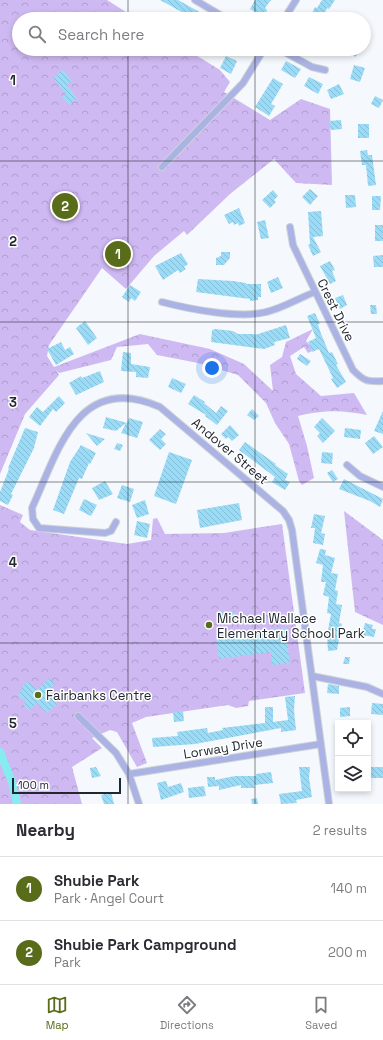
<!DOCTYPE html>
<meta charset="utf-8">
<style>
:root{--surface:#fff;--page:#f2f2f3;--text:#2b2b33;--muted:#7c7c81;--line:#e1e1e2;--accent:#596c19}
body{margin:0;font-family:"Space Grotesk",sans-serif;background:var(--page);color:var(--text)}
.controls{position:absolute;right:12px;bottom:12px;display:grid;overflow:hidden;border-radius:0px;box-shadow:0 2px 6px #0003}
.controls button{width:36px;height:36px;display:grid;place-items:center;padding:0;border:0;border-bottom:1px solid var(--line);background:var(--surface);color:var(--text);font:20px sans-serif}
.scale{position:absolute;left:12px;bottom:10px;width:109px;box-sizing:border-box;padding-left:4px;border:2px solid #21272e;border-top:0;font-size:11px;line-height:14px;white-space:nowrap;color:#21272e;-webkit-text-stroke:3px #fff;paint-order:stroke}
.you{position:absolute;left:212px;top:368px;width:14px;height:14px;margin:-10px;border:3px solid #fff;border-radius:50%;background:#1a73e8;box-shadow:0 0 0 6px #1a73e833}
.badge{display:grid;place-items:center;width:26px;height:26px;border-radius:50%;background:var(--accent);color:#fff;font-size:13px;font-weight:700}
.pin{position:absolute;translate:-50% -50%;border:2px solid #fff;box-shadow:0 1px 4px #0006}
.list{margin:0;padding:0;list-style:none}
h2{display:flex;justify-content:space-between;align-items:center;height:52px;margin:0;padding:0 16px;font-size:17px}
h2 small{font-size:13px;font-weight:400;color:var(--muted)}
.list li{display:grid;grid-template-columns:26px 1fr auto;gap:12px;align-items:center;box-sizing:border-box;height:64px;padding:0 16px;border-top:1px solid var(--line)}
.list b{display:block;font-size:15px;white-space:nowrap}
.list p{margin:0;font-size:13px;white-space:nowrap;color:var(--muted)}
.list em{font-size:13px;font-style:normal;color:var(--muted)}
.icon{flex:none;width:22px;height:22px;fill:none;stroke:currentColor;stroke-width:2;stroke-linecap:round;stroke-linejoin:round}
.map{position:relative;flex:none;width:383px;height:804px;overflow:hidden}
.search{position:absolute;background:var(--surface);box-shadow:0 2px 6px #0003;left:12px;right:12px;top:12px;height:44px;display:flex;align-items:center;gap:10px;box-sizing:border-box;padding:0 14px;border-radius:22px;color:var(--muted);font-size:15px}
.sheet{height:180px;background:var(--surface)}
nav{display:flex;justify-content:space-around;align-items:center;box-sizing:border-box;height:56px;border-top:1px solid var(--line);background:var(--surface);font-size:11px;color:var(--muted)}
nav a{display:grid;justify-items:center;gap:2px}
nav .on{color:var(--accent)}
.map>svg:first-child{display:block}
.forest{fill:url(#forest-crowns)}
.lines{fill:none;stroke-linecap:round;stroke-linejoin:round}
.canal{stroke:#85ecf0;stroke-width:8}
.building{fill:url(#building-back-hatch)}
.minor-casing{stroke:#cfd2d7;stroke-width:8}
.minor{stroke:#aab3e3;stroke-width:6}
.grid{fill:none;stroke:#21272e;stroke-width:1;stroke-opacity:0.55}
.poi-dot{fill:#596c19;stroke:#fff;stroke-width:1.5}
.labels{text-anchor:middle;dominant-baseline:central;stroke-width:3;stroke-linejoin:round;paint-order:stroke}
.street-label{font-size:13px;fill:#21272e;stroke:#fff}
.poi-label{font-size:13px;fill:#21272e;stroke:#fff;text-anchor:start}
.grid-label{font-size:13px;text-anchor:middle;font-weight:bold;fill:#21272e;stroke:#fff;stroke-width:3;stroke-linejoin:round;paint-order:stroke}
</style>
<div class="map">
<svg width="383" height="804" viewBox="0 0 383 804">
<defs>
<pattern id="forest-crowns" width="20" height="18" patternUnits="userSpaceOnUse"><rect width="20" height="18" fill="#cfb9f2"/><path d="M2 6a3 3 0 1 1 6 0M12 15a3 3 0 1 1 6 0" fill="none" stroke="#b19fd0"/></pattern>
<pattern id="building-back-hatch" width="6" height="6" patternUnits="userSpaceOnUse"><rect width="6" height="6" fill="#9adcf7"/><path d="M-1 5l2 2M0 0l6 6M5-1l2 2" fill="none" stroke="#84bdd4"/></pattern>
</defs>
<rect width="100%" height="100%" fill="#f5f8fc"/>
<!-- forest -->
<path class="forest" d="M0 0H107L137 19H19V49H186L220 70 230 82 224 92 270 120 301 99 330 109 332 185 296 183 274 159 230 194 187 235 184 231 154 256 126 289 102 268 49 345 47 356 54 367 140 334 149 336 210 349 244 364 273 391 270 365 282 357 286 342 313 329 306 341 314 350 308 353 304 347 290 356 296 374 321 396 354 393 367 415C339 410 325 410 298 416L307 446 314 478 302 485 299 481 289 444 275 423 266 403 238 375 198 363 157 355 148 344 117 347 111 360 59 373 56 370 59 375 25 414 0 474Z
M0 505 23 515 20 522 30 530 127 544 151 540 153 519 157 518 165 534 224 533 282 524 305 693 249 701 248 706 236 708 228 705 146 717 132 723 147 763 137 767 117 732 110 730 92 738 102 748 72 767 82 804H0Z
M344 511 383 540V625L355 612Z"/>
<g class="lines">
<!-- canal -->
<path class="canal" d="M0 752 12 782 17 804"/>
</g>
<!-- building -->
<path class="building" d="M160 0H178L212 19H187L189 16Z
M255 0H271L265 8 267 10 264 17 250 9Z
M322 0H335L329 9 327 8 322 19H309L315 7 317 8Z
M346 49H362L355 57Z
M226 56 237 61 231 74 220 68Z
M286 61 301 69 295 78 281 70Z
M354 65 365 68 360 82 350 79Z
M63 70 72 81 67 85 77 98 69 105 62 96 66 94 53 78Z
M309 77 323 84 318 94 304 86Z
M273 78 283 84 271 104 275 106 269 116 255 107Z
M339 84 344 94 331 99 327 90Z
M375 96 383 100 379 108 371 104Z
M341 120 342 129 331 130 329 121Z
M358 124H369V138H358Z
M367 150 368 155H372L376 185 368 186 366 165H362L360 151Z
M310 189 318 196 310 205 302 197Z
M273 190 278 196 274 200 276 202 270 208 262 200Z
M345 195H355L356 207 346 208Z
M372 196H381L380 210H372Z
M239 208 245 223 239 226 238 223 234 225 233 222 229 224 224 215Z
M321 211 323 236 313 237 321 252 313 256 308 245 310 244 308 212Z
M265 220 269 238 261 239 257 222Z
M375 225H383V241H375Z
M221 252H230V258L224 265H216V258L221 256Z
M181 253 188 264 184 267 186 269 180 273 178 270 163 280 155 266Z
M383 255V267H374L373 256Z
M330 261 335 270 332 271 336 281 330 284 320 266Z
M278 277 283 288 271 293 267 282Z
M198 279 233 281 246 283V284H261V297H258V300L250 301V299L196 292Z
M130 285 141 292 135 301 131 298 129 302 122 297Z
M343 295 347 305 340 309 335 298Z
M370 305H376L377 314H371Z
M315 313 320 324H318L320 331 329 353 332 352 338 364 336 365 346 382 337 388 331 379 333 378 319 349 312 352 308 342 316 338 307 316Z
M85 321 97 338 88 345 76 328Z
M286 325 290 338 274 342 275 345 264 349 211 342 212 330 215 329 233 331 238 334H255V335Z
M61 342 65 350 70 347 74 354 56 365 47 349Z
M123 352 131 353V364L150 367 148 378 136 377V372L121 371Z
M300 354 311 361 307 366 297 359Z
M100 371 104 382 76 395 69 383 81 376 82 378Z
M172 378 186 384 181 393 168 387Z
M194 395 205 402 204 403 216 413 221 406 228 411 217 425 205 416 206 415 188 404Z
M59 396 65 403 56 412 53 409 40 426 29 417 37 407 43 412Z
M252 409 259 416 254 420 247 415Z
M383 411V434L374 431Z
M106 417 127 423 129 418 143 422 137 438 121 433 126 423 116 431 103 428Z
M322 418 335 431 323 443 317 436 320 433 314 427Z
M230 425 239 435 232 441 228 437 226 439 221 434Z
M25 428 38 432 34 448 11 494 13 495 8 505 0 501V492L9 469 8 468Z
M345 428 361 430 360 439 344 437Z
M160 429 166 434 161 439 166 444 160 450 149 440Z
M86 433 105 439 97 446Z
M374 436 383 447 373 454 365 443Z
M245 442 276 464 275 465 288 474 285 480 290 482 285 490 272 482 275 477 239 450Z
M117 443 123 445 120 451 114 449Z
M81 445 96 453 90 464 89 463 82 479 79 478 64 514 53 510 70 462Z
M169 452 192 460 176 504 154 496Z
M322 452 333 453 332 464 321 463Z
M332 470 338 479 333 482 327 473Z
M344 479 383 499 380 507 370 501 339 489Z
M105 481 113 494 99 500 92 488Z
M122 485 134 489 130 502 117 498Z
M84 499 97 505 91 516 79 510Z
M145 500 149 514 137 518 132 505Z
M239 503 242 520 200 528 197 510Z
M314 514 325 516 321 533 325 534 323 545 313 543 315 528H311Z
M137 521 150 524 147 538 134 535Z
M320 549 326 550 325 555 335 558 331 573 338 574 335 590 338 591 336 604 342 605 339 623 342 624 337 650 328 651 327 636 331 614 327 613 329 597 323 595 326 582H321L323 565 316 563Z
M234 611 235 617 218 618V612Z
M365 623 373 625 372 629H376L374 637 362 635Z
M285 628 290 663 272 665 271 652 219 659 216 637Z
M345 657H350L349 664H343Z
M49 678 55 684 46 693 57 704 47 713 37 703 29 710 23 704 26 702 18 695 22 689 21 688 28 681 37 690Z
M328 684 339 686V694L327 693Z
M295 696 294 710 296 730 281 732V728L195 744 153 747 152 738 178 736 177 732 207 728 208 733 223 730 222 728 265 723V707H273V722L288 720 285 697Z
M372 703 383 704V715L371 714Z
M350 707V716L340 717V708Z
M183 711 184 721 174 722 173 712Z
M96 767 101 776 92 778 90 768Z
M299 767H310L309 778 312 797 296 800 297 803 281 804 279 794 302 791Z
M371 767H383V778H371Z
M271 772 273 783 254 785 255 788H241V785L219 790V786L208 787 207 777H215V780L235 776H256V774Z
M166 781 168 787 181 783 184 792 161 800 157 783Z
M204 786 206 796 189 798 188 788Z
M111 792 114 804H104L101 795Z
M257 798 258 804H252L251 799Z"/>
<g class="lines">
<defs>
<path id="minor" d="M195 0 227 19
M284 19 296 0
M279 49 312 67 325 70
M162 167 243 83 264 49
M290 227 293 245 353 370C364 381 367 382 383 381
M162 302C189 309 239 319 266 312 283 308 299 298 315 292
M347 465 360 476 383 487
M116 522 111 531 105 533 39 528 33 519 32 508C58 451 78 371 160 407L283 511 289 520 292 530 329 804
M312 676 367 687 383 694
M78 716 116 753 129 774 139 804
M129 774 321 744"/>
</defs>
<!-- minor casing -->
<use href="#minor" class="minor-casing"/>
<!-- minor -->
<use href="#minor" class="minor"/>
</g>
<!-- grid -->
<path class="grid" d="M128 0V19M255 0V19M128 49V804M255 49V804M0 161H383M0 322H383M0 482H383M0 643H383"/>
<!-- markers -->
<g class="poi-dot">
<circle cx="209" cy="625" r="4"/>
<circle cx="38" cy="695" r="4"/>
</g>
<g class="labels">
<!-- street labels -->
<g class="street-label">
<text transform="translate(336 310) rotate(64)">Crest Drive</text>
<text transform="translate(230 451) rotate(40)">Andover Street</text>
<text transform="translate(223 748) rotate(-9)">Lorway Drive</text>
</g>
<!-- poi labels -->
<g class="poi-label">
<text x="217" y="618">Michael Wallace<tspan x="217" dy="15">Elementary School Park</tspan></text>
<text x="46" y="695">Fairbanks Centre</text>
</g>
</g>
<g class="grid-label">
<text x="13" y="85">1</text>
<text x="13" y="246">2</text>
<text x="13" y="407">3</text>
<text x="13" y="567">4</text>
<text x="13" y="728">5</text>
</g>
</svg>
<div class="controls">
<button><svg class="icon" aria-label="locate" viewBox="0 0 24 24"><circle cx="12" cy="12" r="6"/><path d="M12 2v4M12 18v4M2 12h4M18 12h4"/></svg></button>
<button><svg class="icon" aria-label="layers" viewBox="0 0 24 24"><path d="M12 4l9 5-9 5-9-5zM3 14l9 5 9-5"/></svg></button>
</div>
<div class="scale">100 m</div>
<div class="you"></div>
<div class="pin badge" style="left:118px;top:254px">1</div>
<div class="pin badge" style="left:65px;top:206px">2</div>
<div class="search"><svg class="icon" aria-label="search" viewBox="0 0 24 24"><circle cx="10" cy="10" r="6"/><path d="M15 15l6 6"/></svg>Search here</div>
</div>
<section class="sheet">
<h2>Nearby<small>2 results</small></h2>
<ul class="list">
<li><span class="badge">1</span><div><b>Shubie Park</b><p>Park · Angel Court</p></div><em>140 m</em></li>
<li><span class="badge">2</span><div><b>Shubie Park Campground</b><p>Park</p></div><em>200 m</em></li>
</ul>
</section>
<nav>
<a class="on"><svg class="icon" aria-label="map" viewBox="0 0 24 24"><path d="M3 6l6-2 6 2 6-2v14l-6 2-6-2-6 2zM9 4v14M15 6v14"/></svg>Map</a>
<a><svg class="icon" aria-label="directions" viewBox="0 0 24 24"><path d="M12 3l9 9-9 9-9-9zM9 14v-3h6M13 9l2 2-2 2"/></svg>Directions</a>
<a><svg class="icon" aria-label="saved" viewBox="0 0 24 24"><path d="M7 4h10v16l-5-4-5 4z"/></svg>Saved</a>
</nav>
